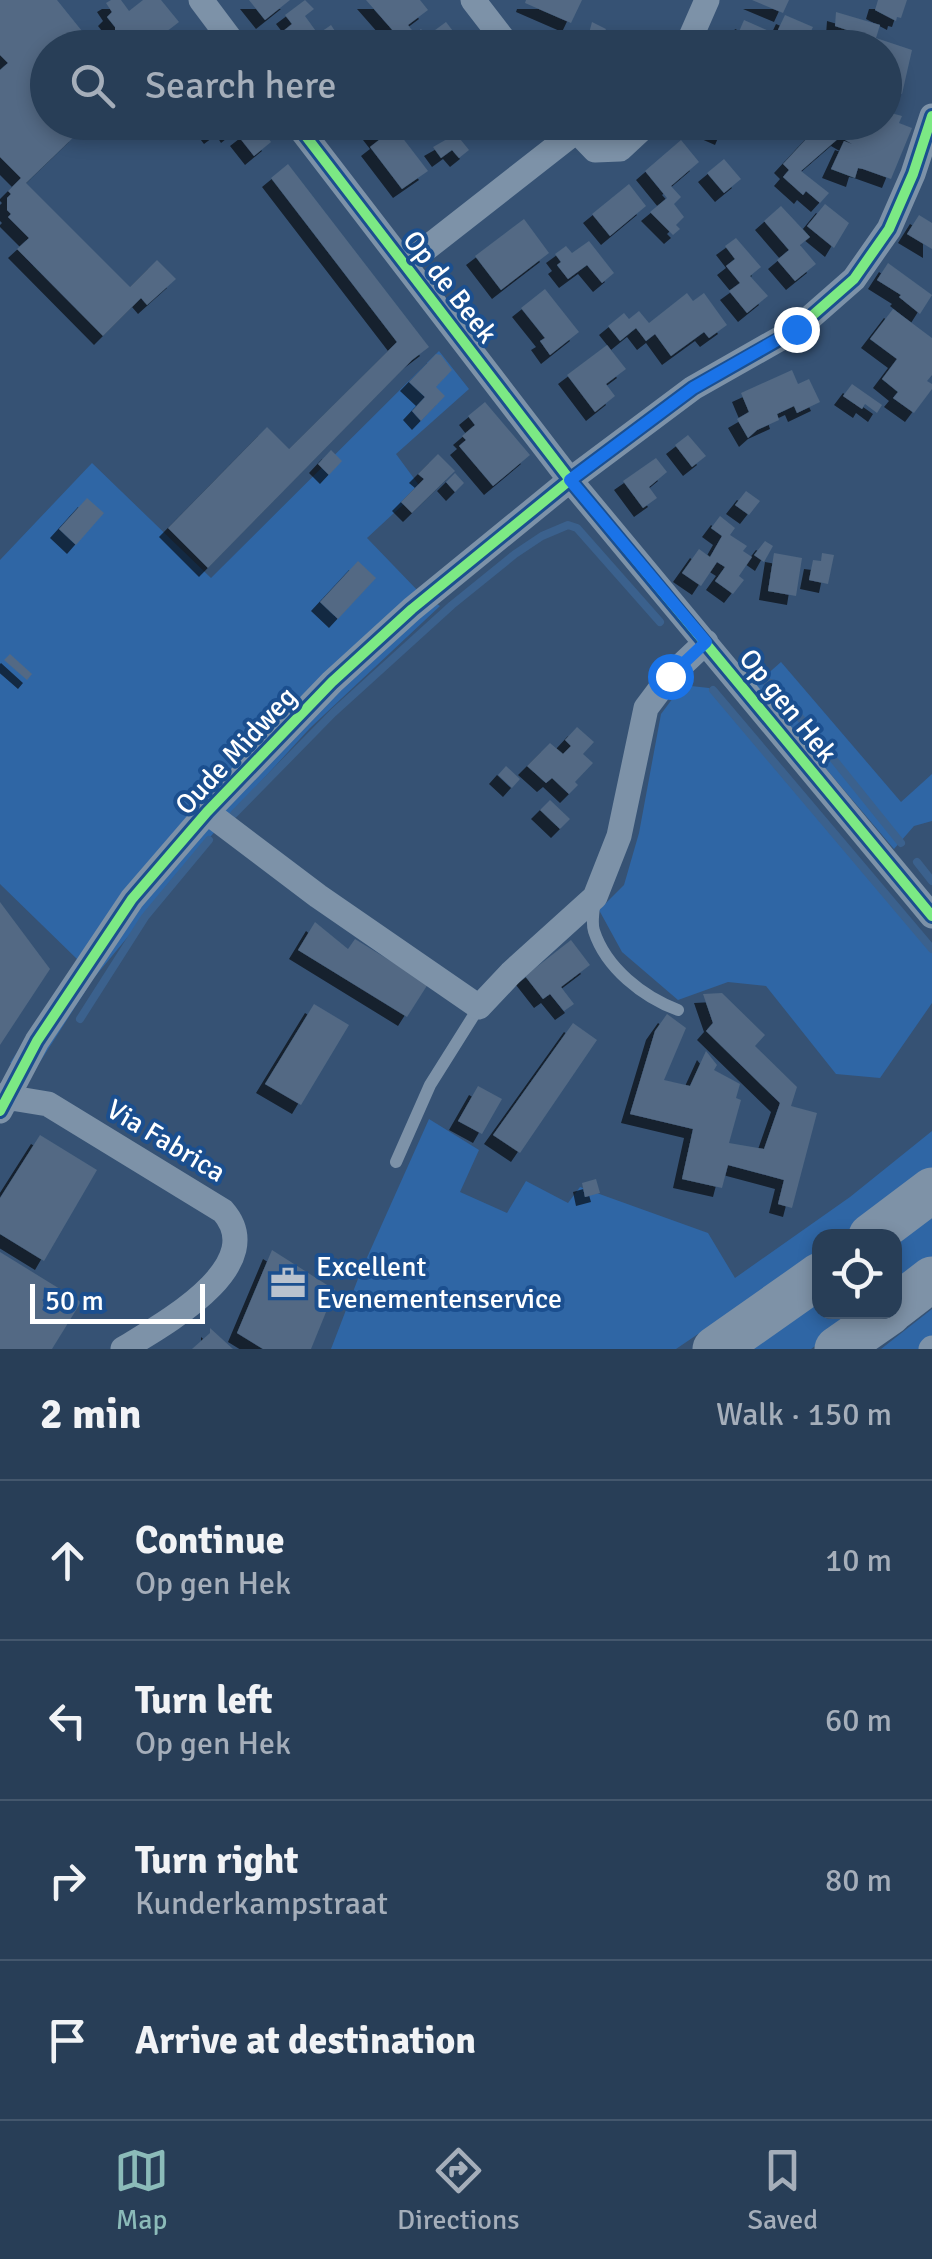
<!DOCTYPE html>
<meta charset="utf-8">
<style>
:root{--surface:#283e57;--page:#30455d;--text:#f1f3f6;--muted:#a5aeba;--line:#44576d;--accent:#8bbbb9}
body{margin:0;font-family:Signika,sans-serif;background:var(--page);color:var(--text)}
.controls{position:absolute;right:30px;bottom:30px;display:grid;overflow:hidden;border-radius:20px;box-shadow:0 5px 15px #0003}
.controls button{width:90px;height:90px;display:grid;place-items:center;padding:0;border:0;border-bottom:2px solid var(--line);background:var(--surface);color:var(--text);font:50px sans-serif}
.scale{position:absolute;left:30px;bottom:25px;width:175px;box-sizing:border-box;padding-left:10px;border:5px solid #fff;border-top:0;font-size:28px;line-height:35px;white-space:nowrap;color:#fff;-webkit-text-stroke:8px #1b4f8f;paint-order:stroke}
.stop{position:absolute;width:30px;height:30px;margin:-22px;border:8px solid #1a73e8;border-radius:50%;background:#fff}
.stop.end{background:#1a73e8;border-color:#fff;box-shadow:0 2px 10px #0008}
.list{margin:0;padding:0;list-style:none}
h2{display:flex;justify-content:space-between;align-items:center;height:130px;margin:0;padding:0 40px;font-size:42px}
h2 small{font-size:32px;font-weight:400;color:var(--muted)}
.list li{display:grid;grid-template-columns:65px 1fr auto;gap:30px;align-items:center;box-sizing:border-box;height:160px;padding:0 40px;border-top:2px solid var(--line)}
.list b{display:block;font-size:38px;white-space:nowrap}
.list p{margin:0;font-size:32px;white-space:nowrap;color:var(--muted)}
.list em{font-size:32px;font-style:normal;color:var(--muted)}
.icon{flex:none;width:55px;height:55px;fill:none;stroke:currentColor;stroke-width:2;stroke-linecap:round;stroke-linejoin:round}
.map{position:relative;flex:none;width:932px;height:1349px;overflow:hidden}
.search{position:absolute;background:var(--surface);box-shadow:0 5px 15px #0003;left:30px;right:30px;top:30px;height:110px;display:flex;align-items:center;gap:25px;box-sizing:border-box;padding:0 35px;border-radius:55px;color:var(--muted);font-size:38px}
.sheet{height:770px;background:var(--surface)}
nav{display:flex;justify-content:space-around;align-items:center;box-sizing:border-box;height:140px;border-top:2px solid var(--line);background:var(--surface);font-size:28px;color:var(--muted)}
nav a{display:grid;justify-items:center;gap:5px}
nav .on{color:var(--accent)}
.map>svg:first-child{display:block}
.green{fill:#2f66a5}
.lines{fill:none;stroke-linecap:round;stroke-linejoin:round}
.stream{stroke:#3b618d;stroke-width:8}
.building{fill:#526984;filter:url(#shadow)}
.lane{stroke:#7d92a8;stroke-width:12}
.street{stroke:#7d92a8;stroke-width:25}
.highway{stroke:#7e92a7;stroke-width:45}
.cycleway-casing{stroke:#1b4f8f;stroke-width:16}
.cycleway{stroke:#7ce984;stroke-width:10}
.route{stroke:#1a73e8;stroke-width:12}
.labels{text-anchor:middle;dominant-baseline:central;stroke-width:8;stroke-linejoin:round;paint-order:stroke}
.street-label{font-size:28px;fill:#fff;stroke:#1b4f8f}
.poi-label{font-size:28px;fill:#fff;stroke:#1b4f8f;text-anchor:start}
</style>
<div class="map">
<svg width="932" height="1349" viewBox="0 0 932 1349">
<defs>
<filter id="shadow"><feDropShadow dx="-9" dy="9" stdDeviation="0" flood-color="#0009"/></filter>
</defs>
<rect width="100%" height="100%" fill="#365274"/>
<!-- green -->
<path class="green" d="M439 351 469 389 396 454 421 488 367 538 419 592 440 606 310 728 211 836 93 979 31 1076 10 1063 78 960 0 884V560L92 463 211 578Z
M781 662 901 802 932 774V821L914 826 894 849 755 685Z
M691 686 709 688 773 756 932 946V1003L880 1078 836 1074 766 986 728 982 678 1000 622 952 599 910 624 885 639 833 661 714 676 694Z
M429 1119 479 1150 460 1192 507 1213 526 1181 568 1203 580 1187 708 1233 735 1278 850 1197 932 1131V1168L840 1236H820L819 1252 676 1349H331L361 1271Z
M932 1209V1259L895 1288V1239Z
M819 1294 820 1312H863L811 1349H743Z
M932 1309V1349H881Z"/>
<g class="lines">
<!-- stream -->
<path class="stream" d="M765 681 773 684 901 843
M713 690 932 949
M234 814 333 713 452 605 515 554 542 536 568 525 577 528 660 622
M917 862 932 881
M80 1019 145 917 209 840"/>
</g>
<!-- building -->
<path class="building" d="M0 0H57L90 41 81 48H48V88L40 95 48 102V122H68L78 133 26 183 130 287 157 260 176 279 147 305 141 298 103 336 17 249 29 238 8 217 11 214 7 210V198L11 194 8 191 21 178 0 157V70L8 63 0 55Z
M111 0H121L129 11 143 0H161L179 22 157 39 152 32 139 42 132 33 124 39 115 32V27L107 17 112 12 106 3Z
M249 0H290L265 20Z
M305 0 314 9 305 16 318 34 331 25 345 46 294 48 282 32 292 24 285 15Z
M366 0H420L428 10 408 25 415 34 421 29 427 36 446 22 466 48H378L395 33Z
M526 0H582L571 23 525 3Z
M752 0H789L783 13Z
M878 0H907L901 18 897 17 896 21 875 10Z
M836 12 880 25 876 38 912 50 902 94 885 88 889 74 884 72V48H845L850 31 835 26Z
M785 15 813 27 808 37 815 40 812 48 784 38 780 48H732L744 20 776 34Z
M592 22 606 29 601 39 620 48H585Z
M884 111 902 116 899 123 912 128 891 179 863 169 858 168 855 178 831 169 844 141 852 144 840 137 801 171 829 193 820 203 806 191 803 195 783 177 789 170 783 164 822 122H850L866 128 868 122H884Z
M203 122H245L230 134 225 126 213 135Z
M383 122H403L395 128 428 171 402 189 370 147 379 140 372 131Z
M692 122H730L724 136Z
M257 123 271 142 254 156 239 137Z
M456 134 469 150 459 158 452 150 441 158 433 147Z
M681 140 699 162 671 186 681 197 674 204 684 217 676 225 680 229 673 235 650 212 667 198 645 171Z
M724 159 741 179 724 193 707 173Z
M288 164 429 347 412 360 208 568 168 528 267 427 289 449 397 342 271 178Z
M629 184 646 206 610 236 592 214Z
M825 204 849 223 834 248 807 226Z
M781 206 810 237 800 245 816 264 795 281 777 260 789 250 764 221Z
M919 215 932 223V249L907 234Z
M524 219 549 253 501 290 475 256Z
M736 238 761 267 750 276 768 296 747 313 729 291 740 283 726 266 735 259 725 246Z
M589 241 614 273 602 283 587 265 568 279 557 265 561 262 555 254 566 246 572 253Z
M888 263 932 295 920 314 899 297 901 295 877 280Z
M545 289 579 332 550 355 540 341 545 338 521 308Z
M687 293 693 301 704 293 727 325 709 338 704 332 671 356 655 334 646 341 636 328 620 341 608 326 624 313 629 319 639 311 649 323Z
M893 309 932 338V375L927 381 932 384V389L914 413 893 398 898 392 882 379 897 359 870 339Z
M607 345 626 369 606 384 615 396 595 412 567 375Z
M436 354 441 355 452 370 436 387 445 396 421 421 412 411 425 397 409 382Z
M792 370 798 384 809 379 820 402 797 413 794 406 777 414 779 420 757 430 748 438 737 419 749 412 741 393Z
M852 384 882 405 877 413 865 404 862 409 843 396Z
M485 402 530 455 493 486 459 446 466 440 462 436 475 425 468 416Z
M688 435 706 456 692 467 675 445Z
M331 450 342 461 329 475 318 464Z
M438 454 455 471 412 513 401 502 424 479 418 474Z
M656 458 667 472 649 487 657 498 643 508 623 481Z
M455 473 464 483 455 492 446 482Z
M746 491 760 501 749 515 735 505Z
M87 498 104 513 76 545 59 529Z
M720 516 735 528 730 535 747 546 743 551 752 557 739 576 744 580 733 594 715 581 725 567 717 562 701 586 682 573 699 549 710 557 722 536 711 528Z
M765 541 773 546 764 562 754 555Z
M774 553 802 558 796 596 768 591Z
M822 553 834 555 828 584 809 580 813 560 821 561Z
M358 561 376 578 338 619 320 602Z
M10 654 32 674 27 680 4 660Z
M577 727 594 742 583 754 593 763 575 782 578 785 569 794 552 778 546 783 527 766 550 743 563 754 571 746 565 740Z
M506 766 520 779 512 788 498 775Z
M550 800 570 819 560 829 540 810Z
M0 902 50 969 0 1045Z
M315 922 348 949 355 939 428 984 407 1017 298 950Z
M571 940 590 965 561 987 574 1004 564 1011 550 994 543 999 525 976Z
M722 993 765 1035 755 1046 797 1087 791 1106 817 1113 792 1208 778 1204 784 1180 728 1165 722 1188 682 1179 693 1129 630 1114 655 1031 667 1014 686 1028 664 1080 690 1086 706 1051 717 1065 714 1070 740 1084 736 1098 741 1100 729 1143 764 1149 780 1103 706 1031 713 1023 703 994Z
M314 1004 349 1025 301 1105 265 1084Z
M573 1023 597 1040 520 1153 493 1135Z
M478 1086 502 1099 482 1134 458 1121Z
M40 1135 97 1170 44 1261 0 1234V1198Z
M596 1179 600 1193 585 1197 582 1183Z
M272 1250 335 1290 311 1349H263L237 1333Z
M0 1252 81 1302 52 1349H0Z
M210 1328 233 1349H192L210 1333Z"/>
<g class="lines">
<!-- lane -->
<path class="lane" d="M595 899C594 909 591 922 594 931 606 968 643 997 678 1010
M396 1162 430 1085 479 1007"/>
<!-- street -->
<path class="street" d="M201 0 237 48
M473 0 510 48
M686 48 707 0
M295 122 570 480 932 916
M568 122 595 150 620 149 649 122
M405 265 575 132
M207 812 318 896 479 1007 511 973 595 897 619 836 646 708 670 676 706 642
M0 1096 48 1104 223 1211C271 1266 162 1325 123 1349
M0 1111 37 1041 132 899 207 812 332 682 412 609 570 480 693 388 797 329 854 279 889 229 913 174 932 116
M931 1349 932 1348"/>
<!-- highway -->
<path class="highway" d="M871 1236 932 1190
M894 1308 932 1279
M715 1349 820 1275
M837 1349 890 1312"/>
<defs>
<path id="cycleway" d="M295 122 570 480 932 916
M0 1111 37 1041 132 899 207 812 332 682 412 609 570 480 693 388 797 329 854 279 889 229 913 174 932 116"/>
</defs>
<!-- cycleway casing -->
<use href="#cycleway" class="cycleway-casing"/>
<!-- cycleway -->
<use href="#cycleway" class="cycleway"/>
</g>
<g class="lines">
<!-- route -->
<path class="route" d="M670 676 706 642 570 480 693 388 796 329"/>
</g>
<!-- icons -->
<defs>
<symbol id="office-bare" viewBox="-9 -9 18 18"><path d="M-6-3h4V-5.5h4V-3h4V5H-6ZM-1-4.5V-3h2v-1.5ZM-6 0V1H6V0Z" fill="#b9c2ce" stroke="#1b4f8f" stroke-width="2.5" paint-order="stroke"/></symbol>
</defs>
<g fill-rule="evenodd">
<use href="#office-bare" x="263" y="1258" width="50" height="50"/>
</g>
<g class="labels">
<!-- street labels -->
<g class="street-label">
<text transform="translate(450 287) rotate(52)">Op de Beek</text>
<text transform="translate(788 706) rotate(51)">Op gen Hek</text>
<text transform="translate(236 751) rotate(-47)">Oude Midweg</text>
<text transform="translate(166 1141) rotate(31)">Via Fabrica</text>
</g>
<!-- poi labels -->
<g class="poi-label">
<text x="316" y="1267">Excellent<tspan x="316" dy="32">Evenementenservice</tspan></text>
</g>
</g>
</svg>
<div class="controls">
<button><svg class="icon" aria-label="locate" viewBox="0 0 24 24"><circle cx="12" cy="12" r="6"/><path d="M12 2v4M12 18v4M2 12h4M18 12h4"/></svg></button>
</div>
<div class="scale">50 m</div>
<div class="stop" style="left:670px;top:676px"></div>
<div class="stop end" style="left:796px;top:329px"></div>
<div class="search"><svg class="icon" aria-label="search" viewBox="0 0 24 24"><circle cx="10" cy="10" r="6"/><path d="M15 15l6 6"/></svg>Search here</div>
</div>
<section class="sheet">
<h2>2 min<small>Walk · 150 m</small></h2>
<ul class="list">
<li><svg class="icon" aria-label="ahead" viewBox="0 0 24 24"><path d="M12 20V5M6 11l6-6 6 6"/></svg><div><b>Continue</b><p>Op gen Hek</p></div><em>10 m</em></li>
<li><svg class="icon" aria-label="left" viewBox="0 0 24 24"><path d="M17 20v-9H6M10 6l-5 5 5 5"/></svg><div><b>Turn left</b><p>Op gen Hek</p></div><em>60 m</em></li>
<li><svg class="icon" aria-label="right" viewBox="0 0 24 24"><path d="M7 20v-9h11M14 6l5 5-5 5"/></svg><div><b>Turn right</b><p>Kunderkampstraat</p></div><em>80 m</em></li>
<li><svg class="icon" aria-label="arrive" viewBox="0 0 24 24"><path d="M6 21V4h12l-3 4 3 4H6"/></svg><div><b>Arrive at destination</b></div></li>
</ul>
</section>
<nav>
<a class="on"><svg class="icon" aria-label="map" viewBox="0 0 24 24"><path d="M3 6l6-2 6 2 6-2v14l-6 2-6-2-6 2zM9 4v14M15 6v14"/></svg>Map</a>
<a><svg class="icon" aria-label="directions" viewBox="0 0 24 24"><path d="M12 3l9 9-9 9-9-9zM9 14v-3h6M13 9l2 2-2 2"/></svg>Directions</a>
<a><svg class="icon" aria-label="saved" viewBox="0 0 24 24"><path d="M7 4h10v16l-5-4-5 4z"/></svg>Saved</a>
</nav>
